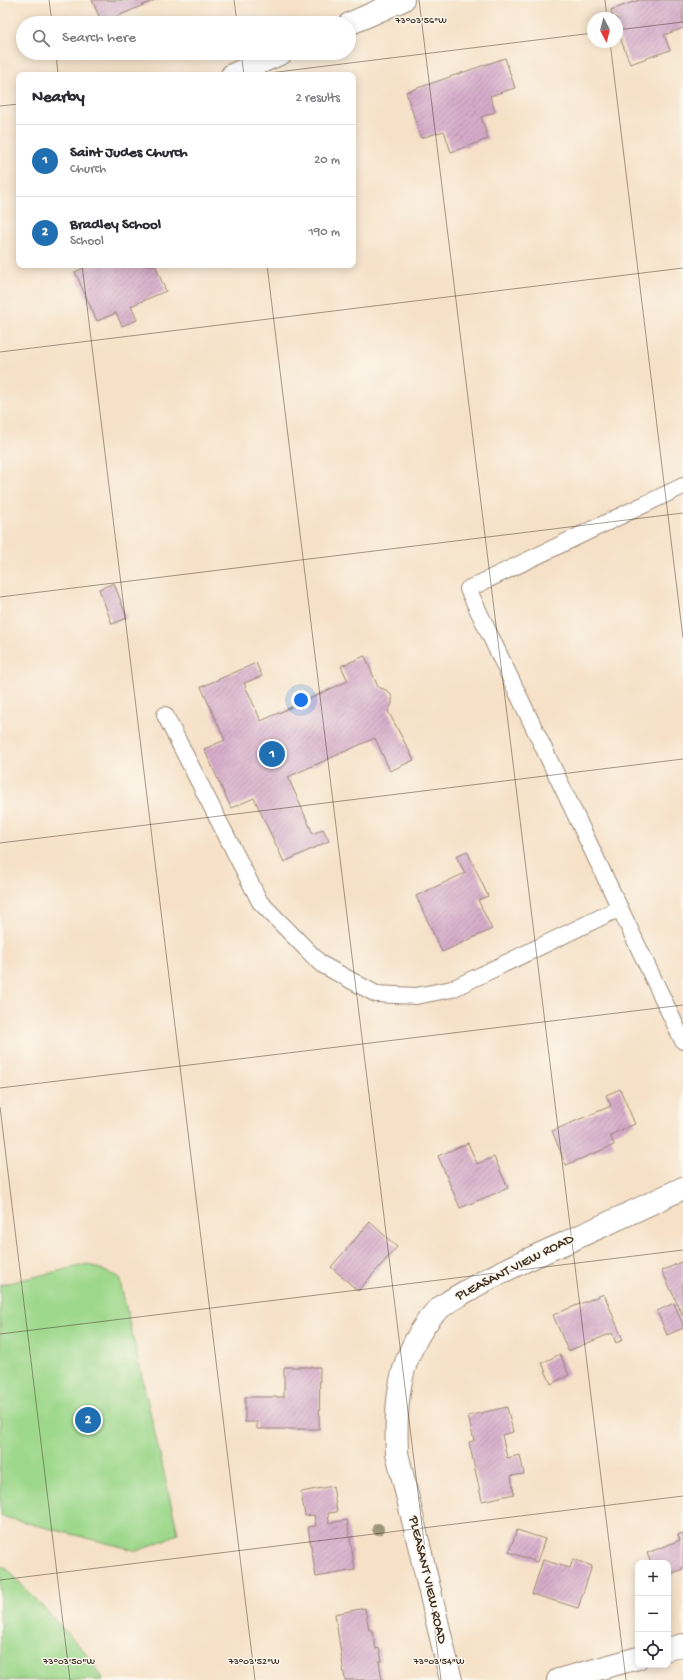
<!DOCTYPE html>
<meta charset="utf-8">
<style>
:root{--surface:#fff;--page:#f7f7f7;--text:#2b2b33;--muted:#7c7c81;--line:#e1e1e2;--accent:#1f6fb2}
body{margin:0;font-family:"Gochi Hand",sans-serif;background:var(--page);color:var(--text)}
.controls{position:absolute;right:12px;bottom:12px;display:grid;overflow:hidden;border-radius:8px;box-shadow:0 2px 10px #0003}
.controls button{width:36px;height:36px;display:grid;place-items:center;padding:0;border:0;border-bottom:1px solid var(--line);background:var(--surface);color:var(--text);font:20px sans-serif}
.compass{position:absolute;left:587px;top:12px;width:36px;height:36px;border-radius:50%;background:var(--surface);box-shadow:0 2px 10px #0003;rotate:173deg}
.you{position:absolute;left:301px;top:700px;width:14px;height:14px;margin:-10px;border:3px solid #fff;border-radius:50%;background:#1a73e8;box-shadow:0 0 0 6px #1a73e833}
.badge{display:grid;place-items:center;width:26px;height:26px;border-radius:50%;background:var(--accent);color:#fff;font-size:13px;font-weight:700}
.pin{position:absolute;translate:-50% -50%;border:2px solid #fff;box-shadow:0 1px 4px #0006}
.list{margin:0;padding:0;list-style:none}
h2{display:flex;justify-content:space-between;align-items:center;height:52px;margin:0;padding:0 16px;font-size:17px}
h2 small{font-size:13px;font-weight:400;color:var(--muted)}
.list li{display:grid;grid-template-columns:26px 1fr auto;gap:12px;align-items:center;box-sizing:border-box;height:72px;padding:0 16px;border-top:1px solid var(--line)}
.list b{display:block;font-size:15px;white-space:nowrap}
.list p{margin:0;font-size:13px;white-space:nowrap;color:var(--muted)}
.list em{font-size:13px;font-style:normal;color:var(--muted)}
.icon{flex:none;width:22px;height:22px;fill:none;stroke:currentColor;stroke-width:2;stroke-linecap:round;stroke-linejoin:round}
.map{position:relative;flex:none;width:683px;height:1680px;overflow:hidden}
.search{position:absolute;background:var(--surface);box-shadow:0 2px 10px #0003;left:16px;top:16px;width:340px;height:44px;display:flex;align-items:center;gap:10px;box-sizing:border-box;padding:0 14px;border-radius:22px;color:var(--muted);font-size:15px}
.panel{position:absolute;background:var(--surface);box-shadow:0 2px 10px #0003;left:16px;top:72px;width:340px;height:196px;border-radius:8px}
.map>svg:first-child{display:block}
.park{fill:#9ed88c;stroke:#6c8155}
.building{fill:url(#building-hatch)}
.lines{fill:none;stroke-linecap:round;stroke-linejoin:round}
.lane-casing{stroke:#988673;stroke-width:18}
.street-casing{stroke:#988673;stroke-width:24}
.lane{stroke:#fff;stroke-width:16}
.street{stroke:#fff;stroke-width:22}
.tree{fill:#9d957a}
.ticks{fill:none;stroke:#3b2a1e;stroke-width:1;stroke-opacity:0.45}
.labels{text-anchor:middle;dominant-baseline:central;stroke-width:3;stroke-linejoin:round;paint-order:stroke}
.street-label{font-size:14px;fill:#3b2a1e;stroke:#fbf7ec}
.ticks-label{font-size:10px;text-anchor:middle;fill:#3b2a1e;stroke:#fbf7ec;stroke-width:3;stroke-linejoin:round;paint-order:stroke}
</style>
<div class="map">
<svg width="683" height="1680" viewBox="0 0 683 1680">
<defs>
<pattern id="building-hatch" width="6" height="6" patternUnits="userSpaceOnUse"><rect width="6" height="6" fill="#d6acca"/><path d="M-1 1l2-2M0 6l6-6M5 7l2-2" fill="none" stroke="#af8ca3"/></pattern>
</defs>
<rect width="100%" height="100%" fill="#fbf7ec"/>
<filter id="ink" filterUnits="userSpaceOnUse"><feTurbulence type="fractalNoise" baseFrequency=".025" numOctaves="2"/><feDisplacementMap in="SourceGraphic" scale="8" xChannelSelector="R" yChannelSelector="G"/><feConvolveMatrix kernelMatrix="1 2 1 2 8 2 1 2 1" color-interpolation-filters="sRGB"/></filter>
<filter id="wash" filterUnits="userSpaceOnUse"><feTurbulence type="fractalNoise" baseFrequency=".012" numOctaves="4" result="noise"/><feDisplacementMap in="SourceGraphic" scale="16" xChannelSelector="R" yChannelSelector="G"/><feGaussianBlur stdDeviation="0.9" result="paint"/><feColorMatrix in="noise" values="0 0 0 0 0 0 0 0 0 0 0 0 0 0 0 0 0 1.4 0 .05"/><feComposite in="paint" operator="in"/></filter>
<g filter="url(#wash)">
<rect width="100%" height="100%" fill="#f6e1c8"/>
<!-- park -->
<path class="park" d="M88 1264 119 1277 178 1534 138 1551 0 1516V1285Z
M0 1566 7 1569 87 1654 103 1680H0Z"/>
<g id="blocks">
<!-- building -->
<path class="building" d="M92 0H155L102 23Z
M639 0H683V28L664 35 670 50 630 64 617 29V18H613L611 10Z
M505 58 515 88 490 96 495 112 481 117 488 139 451 152 444 131 421 138 406 92Z
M90 265H112L113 268 120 265H155L166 291 131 306 137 320 122 326 116 313 97 321 75 272Z
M114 583 127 618 112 624 99 589Z
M365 656 378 687 386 690 392 696V704L388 711 414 760 390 771 375 738 288 777 313 834 323 829 329 841 284 862 254 798 231 808 204 749 225 740 201 687 256 663 262 676 244 683 261 721 348 681 341 666Z
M467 851 488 896 478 900 492 929 442 952 416 896 465 873 456 856Z
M620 1089 635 1124 610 1135 614 1145 566 1165 552 1131 611 1106 606 1095Z
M468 1143 477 1164 494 1157 508 1188 460 1208 438 1156Z
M370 1222 397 1247 358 1291 331 1267Z
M683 1261V1316L662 1271Z
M604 1294 623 1340 616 1343 612 1333 568 1351 553 1315Z
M674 1303 683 1325V1328L667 1335 657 1311Z
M560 1354 569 1375 551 1384 542 1363Z
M284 1367H320L319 1429H257V1422H245V1397H284Z
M507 1407 513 1432 502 1435 507 1458 520 1455 524 1474 511 1476 514 1494 482 1501 469 1442 474 1441 468 1416Z
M333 1486 337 1512 328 1513 329 1523 347 1520 355 1570 316 1577 308 1527 316 1526 314 1515 305 1516 301 1492Z
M517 1530 545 1539 537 1562 509 1552Z
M683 1533V1569L668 1575V1563H651L647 1553 680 1540 678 1535Z
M573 1559 592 1566 578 1608 532 1594 543 1560 570 1568Z
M365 1608 369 1630H372L376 1649 379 1648 382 1661H379L382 1680H345L335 1614Z"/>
</g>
</g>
<g filter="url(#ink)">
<use href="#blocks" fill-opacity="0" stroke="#988673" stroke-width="1"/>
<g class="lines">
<defs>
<path id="lane" d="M683 486 468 589 683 1041
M165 715 260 902 321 964 376 994 416 996 452 989 620 908"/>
<path id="street" d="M349 24 403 0
M232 75 282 53
M668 1649 683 1645
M451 1680 397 1453C395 1402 398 1360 430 1318 441 1304 462 1294 477 1285 506 1269 535 1256 565 1243 604 1225 644 1207 683 1188
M558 1680 638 1658"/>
</defs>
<!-- lane casing -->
<use href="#lane" class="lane-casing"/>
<!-- street casing -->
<use href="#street" class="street-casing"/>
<!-- lane -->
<use href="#lane" class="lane"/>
<!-- street -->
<use href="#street" class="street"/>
</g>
<!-- trees -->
<circle class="tree" cx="378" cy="1529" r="6"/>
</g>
<!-- ticks -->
<path class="ticks" d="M49 0 52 23M234 0 237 23M419 0 626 1680M605 0 607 18M617 30 683 22M610 42 683 638M56 53 58 75M241 53 244 75M253 75 593 33M0 106 19 104M82 265 255 1680M267 265 441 1680M0 352 683 268M0 597 683 513M0 843 683 759M0 1088 683 1005M0 1107 70 1680M0 1334 683 1250M0 1580 683 1496"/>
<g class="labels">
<!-- street labels -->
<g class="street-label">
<text transform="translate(515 1268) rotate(-27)">PLEASANT VIEW ROAD</text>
<text transform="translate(427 1580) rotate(77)">PLEASANT VIEW ROAD</text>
</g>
</g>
<g class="ticks-label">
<text x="421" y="23">73°03'56"W</text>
<text x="69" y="1664">73°03'50"W</text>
<text x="254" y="1664">73°03'52"W</text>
<text x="439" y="1664">73°03'54"W</text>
</g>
</svg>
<div class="controls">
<button>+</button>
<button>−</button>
<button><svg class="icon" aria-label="locate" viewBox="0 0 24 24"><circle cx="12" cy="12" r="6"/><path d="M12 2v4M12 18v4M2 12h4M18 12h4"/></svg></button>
</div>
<svg class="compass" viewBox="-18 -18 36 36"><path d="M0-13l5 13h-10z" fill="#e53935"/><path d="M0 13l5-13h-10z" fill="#7c7c81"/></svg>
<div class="you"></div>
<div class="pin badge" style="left:272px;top:754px">1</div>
<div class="pin badge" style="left:88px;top:1420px">2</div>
<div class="search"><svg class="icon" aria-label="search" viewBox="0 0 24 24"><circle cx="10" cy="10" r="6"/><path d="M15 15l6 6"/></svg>Search here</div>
<section class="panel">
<h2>Nearby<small>2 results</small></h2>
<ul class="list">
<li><span class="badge">1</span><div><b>Saint Judes Church</b><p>Church</p></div><em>20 m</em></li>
<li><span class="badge">2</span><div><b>Bradley School</b><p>School</p></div><em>190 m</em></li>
</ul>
</section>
</div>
